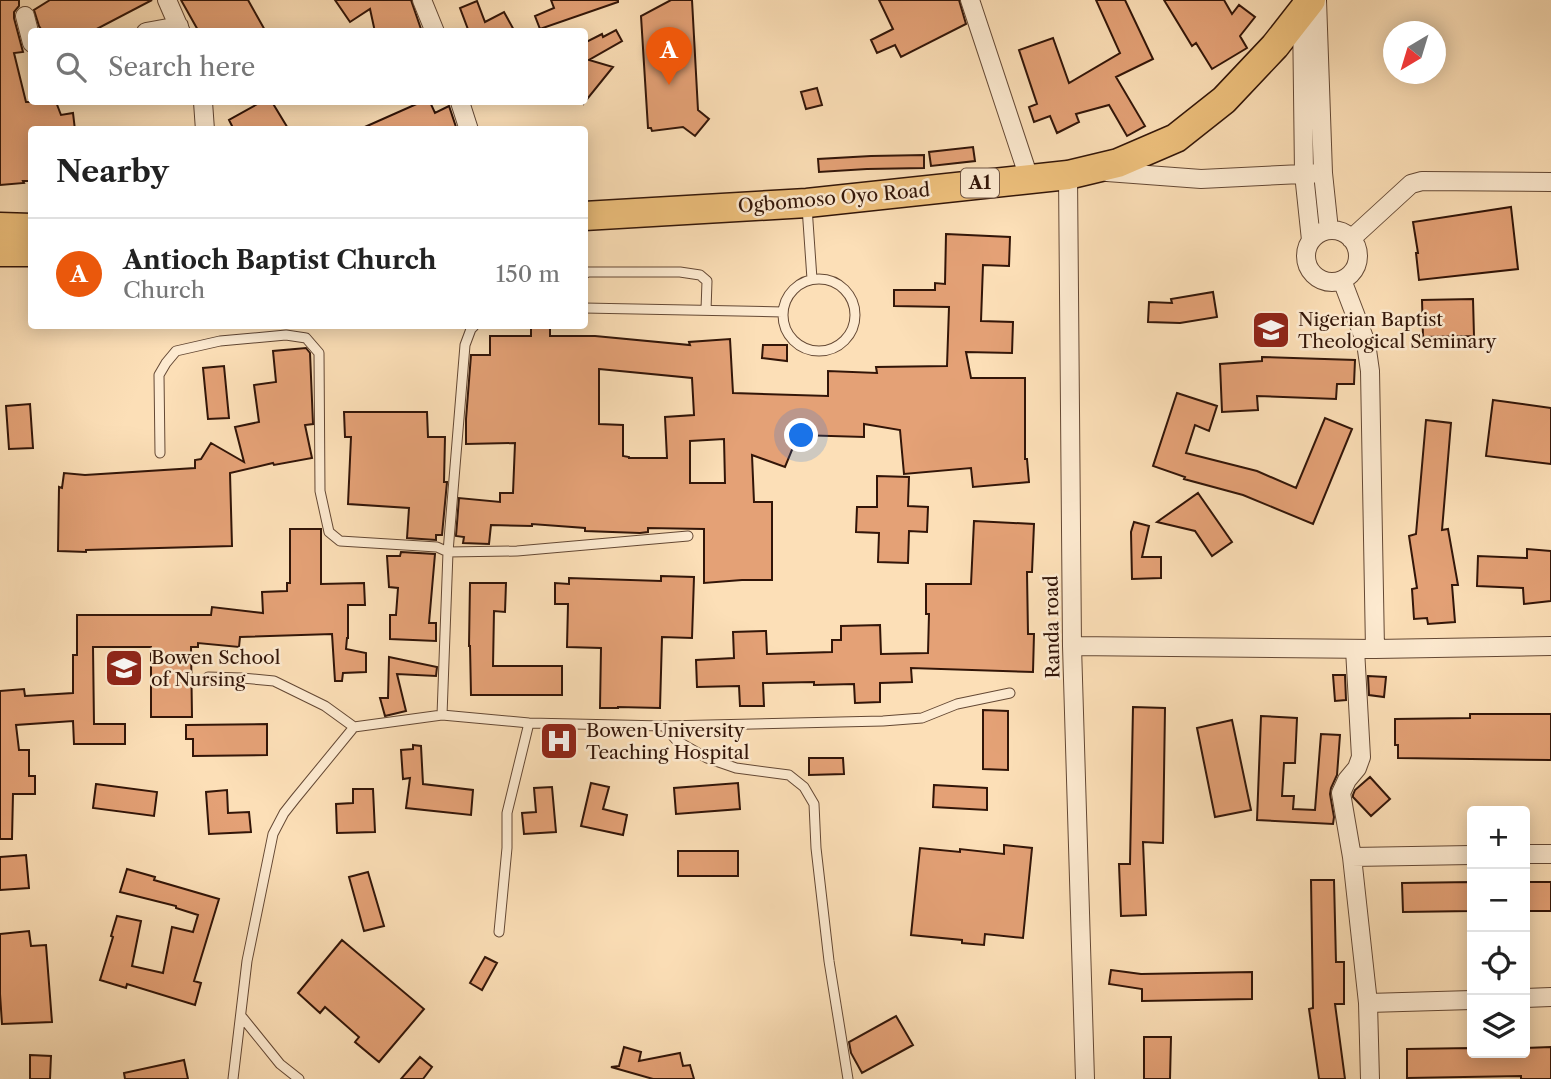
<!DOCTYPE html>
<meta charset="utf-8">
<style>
:root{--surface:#fff;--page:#f2f2f2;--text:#222;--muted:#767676;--line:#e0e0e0;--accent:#ea580c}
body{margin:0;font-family:"Libre Caslon Text",serif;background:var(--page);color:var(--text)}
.controls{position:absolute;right:21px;bottom:21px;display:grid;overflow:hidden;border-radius:7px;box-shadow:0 4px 18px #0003}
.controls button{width:63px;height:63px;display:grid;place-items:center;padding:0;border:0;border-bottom:2px solid var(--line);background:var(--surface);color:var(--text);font:35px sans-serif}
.compass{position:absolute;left:1383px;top:21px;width:63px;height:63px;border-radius:50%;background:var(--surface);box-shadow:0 4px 18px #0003;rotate:218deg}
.you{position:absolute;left:802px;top:436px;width:24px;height:24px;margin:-18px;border:5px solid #fff;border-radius:50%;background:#1a73e8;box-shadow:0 0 0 10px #1a73e833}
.badge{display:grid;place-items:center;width:46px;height:46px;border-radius:50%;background:var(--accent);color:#fff;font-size:23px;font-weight:700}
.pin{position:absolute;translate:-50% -58px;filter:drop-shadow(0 2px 4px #0008)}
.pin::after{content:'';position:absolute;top:37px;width:24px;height:21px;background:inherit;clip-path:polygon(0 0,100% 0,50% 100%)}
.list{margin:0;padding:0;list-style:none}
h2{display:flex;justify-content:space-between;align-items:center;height:91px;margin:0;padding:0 28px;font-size:30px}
h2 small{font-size:23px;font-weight:400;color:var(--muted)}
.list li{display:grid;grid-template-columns:46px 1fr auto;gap:21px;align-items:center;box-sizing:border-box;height:112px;padding:0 28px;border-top:2px solid var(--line)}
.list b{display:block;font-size:26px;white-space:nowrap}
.list p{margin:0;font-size:23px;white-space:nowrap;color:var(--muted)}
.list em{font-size:23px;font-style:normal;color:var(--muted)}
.icon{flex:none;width:38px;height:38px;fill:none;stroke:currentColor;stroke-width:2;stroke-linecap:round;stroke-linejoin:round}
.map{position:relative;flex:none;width:1551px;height:1079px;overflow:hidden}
.search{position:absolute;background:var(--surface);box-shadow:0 4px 18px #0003;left:28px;top:28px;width:560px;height:77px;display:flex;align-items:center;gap:18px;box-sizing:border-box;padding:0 24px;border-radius:7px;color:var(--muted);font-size:26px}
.panel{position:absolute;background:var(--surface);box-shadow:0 4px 18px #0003;left:28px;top:126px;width:560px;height:203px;border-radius:7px}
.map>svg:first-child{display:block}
.building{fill:#e4a176;stroke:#321508;stroke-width:2;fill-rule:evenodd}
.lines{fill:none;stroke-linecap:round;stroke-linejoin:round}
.service-casing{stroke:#644834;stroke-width:11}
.minor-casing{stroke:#644834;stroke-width:20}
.trunk-casing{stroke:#321508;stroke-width:31}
.service{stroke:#fdead0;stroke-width:9}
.minor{stroke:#fdead0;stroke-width:18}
.trunk{stroke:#eec07c;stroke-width:28}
.labels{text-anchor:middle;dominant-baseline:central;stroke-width:5;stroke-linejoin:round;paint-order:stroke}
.shield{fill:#fdead0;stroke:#6f5544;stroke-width:2}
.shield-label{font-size:18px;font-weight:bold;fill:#321508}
.street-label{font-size:19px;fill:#321508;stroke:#fdead0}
.poi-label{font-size:19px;fill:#321508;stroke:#fdead0;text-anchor:start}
</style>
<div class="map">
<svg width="1551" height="1079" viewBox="0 0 1551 1079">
<rect width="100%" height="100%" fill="#fcdfb7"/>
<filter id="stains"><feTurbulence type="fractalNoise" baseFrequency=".00286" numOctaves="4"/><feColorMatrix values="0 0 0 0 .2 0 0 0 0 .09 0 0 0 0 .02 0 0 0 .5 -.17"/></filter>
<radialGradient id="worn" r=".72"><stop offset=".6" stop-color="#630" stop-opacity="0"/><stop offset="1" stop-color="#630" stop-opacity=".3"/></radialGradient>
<!-- building -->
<path class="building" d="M0 0H19V6L14 12V18L23 52 14 53 26 102H56L61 115 73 113 75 130H32V181H23L24 183 0 185Z
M50 0H152L91 32H43L39 26 34 10Z
M181 0H248L266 32H199Z
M335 0H411L422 32H375L370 9 350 22Z
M551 0H618V2L540 29 535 16 554 8Z
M671 0H692L698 110 709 119 695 136 683 127 652 131 651 128H648L641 16Z
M879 0H959L966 24 901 57 895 45 877 53 871 40 893 29Z
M1096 0H1125L1153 59 1116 77 1145 126 1127 136 1109 105 1076 114 1079 122 1057 133 1050 116 1034 122 1029 107 1037 104 1019 50 1053 38 1069 83 1120 53Z
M1164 0H1224L1232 14 1239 5 1255 17 1240 36 1247 48 1212 69 1196 43 1192 46Z
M477 1 485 22 504 12 515 32H469L460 8Z
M616 30 622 41 589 60 613 67 584 103V43L602 34 603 37Z
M817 88 822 105 806 109 801 92Z
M261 102H272L289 130H234L229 120Z
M421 102H430L435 113 449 106 457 130H358Z
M973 147 975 161 931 166 929 152Z
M924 155V168L867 169 819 172 818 159 871 156Z
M1511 207 1518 269 1419 280 1416 253H1418L1413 222Z
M946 234 1010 237 1009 266 983 265 981 321 1013 322 1012 353 966 352 971 378H1025V459H1027L1029 482 973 487 971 468 904 474 900 430 864 424V437L798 435 785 467 752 455 754 502H772V580H742L704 583V529L648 528V532L640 533 585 531V528L532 524V526L491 525 489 544 463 543 464 537 456 536 459 498 500 502V493H513L515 443 466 444V419L471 355H490V336H531V326H550V336H595L690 345 689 342 730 339 733 393 828 396V371L877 373 876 367 947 366 949 307 894 306V290H935V283L945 284ZM599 369 692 378 694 415 665 417 667 458H629V457L623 456V425L599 424ZM724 439 725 483H690V441Z
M1213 292 1217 317 1180 323 1148 322 1149 302 1172 303 1171 299Z
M1473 299 1474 336 1423 337 1422 300Z
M763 345H787V361L762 358Z
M306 348 310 353 313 424 305 425 312 458 274 465 273 463 230 473 232 546 86 550V552L58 551 59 487 62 488 64 473 85 475 195 468V460L201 459 211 443 244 462 235 427 259 422 254 385 276 382 273 351Z
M1262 357 1355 360 1354 384H1337L1336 399 1257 396 1258 410 1222 412 1220 364 1262 361Z
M224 366 229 418 208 419 203 368Z
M1177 393 1217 406 1209 431 1195 425 1186 453 1257 471 1296 488 1325 418 1352 429 1313 524 1243 495 1184 479 1185 477 1153 466Z
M1493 400 1551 408V464L1486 456Z
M30 404 33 448 9 449 6 406Z
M344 412H427L428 437H445L444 482H447L442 535H436V540L407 538 409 508 348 504 351 437H345Z
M1426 420 1451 423 1442 530 1448 529 1458 585H1452L1455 622 1428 624 1427 618 1414 619 1412 589 1417 588 1409 536 1416 534Z
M877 476 909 477 908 506 928 507 927 532 909 531 908 563 878 562 879 533 856 532 857 507H877Z
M1198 493 1232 542 1212 556 1195 531 1157 522Z
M974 521 1034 524 1032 572H1027L1028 634H1034L1033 672 911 668 912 682 880 683V702L855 703 854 684 814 685V682L763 683 764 706H740L739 686 697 687 696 660 734 658 733 632 766 631 767 654 832 652V640H841V626L880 625 881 654 928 653 929 614H926V584H971Z
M1134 522 1149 526 1142 557H1161V578L1132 579 1131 532Z
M290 529H321V584L364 583 365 605H348V638H347L346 649 366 653V672L343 673 342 681H335L332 634 240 637 239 647 198 643V647H191L192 717H151V647H93L94 724H125V744H74L73 721 16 725 19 750H29V776H35V794H13L12 839H0V691L24 689 25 696 73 693V655H77V615H211L212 607 263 613 262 592 287 591V583H290Z
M1527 549 1551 551V601L1524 604 1523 588 1477 586 1478 556 1527 558Z
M401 552 435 554 429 623H436V641L390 639V615H396L398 588 389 587 387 556H400Z
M661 576 694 577 692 638 662 637 660 708 618 707V708H600L601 648 567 647 568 604H555V583L569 584V578L661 581Z
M470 583H506L505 612 494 611 493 666H562V695H471L470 646H469Z
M389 657 437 667 436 676 397 674 406 711 385 716 380 698H388Z
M1333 675H1345L1346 700 1335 701Z
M1368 676 1386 677 1384 697 1369 695Z
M1133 707 1165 708 1163 843 1143 842 1146 915 1121 916 1119 864H1130Z
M983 710 1008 711V770L983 769Z
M1470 714H1551V760L1398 758V745H1395V719L1470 718Z
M1261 716 1297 718 1295 763H1284L1282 796H1294L1293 809 1315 810 1321 734 1340 735 1337 775 1331 788 1330 794 1334 817 1333 824 1257 820Z
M1232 720 1251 810 1215 817 1197 728Z
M267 724V755L193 756V739H186V725Z
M413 745 421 746 423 784 473 790 471 815 406 808 410 778 403 779 401 750 413 749Z
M809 758H843L844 774 809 775Z
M1370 777 1390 799 1371 816 1353 797V795L1355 790Z
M591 783 609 787 603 809 627 815 623 835 581 826Z
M738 783 740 809 676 814 674 788Z
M96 784 157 792 154 816 93 808Z
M934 785 987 788V810L933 807Z
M552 787 556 832 524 834 522 813 536 812 534 788Z
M353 789H373L375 832 337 833 336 804 353 803Z
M227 790 228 813 249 812 251 832 209 834 206 792Z
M1004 845 1032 848 1023 938 985 934 984 945 962 943V940L911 935 920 848 960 852V849L1004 854Z
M678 851H738V876H678Z
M26 855 29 888 0 890V857Z
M127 869 155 877 154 880 219 899 194 981 201 983 195 1005 127 984 126 988 100 980 113 937 111 936 117 916 141 921 132 966 163 973 172 927 193 932 198 915 176 908V906L120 892Z
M368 872 384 926 364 931 349 877Z
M1311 880H1334L1336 962H1344V1004H1335L1345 1079H1319L1309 1009 1313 1008Z
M1472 882V911L1403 912 1402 883Z
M1525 882H1551V911H1525Z
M29 931 31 946 46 945 52 1022 2 1024 0 994V934Z
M342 940 424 1009 379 1062 355 1042 359 1037 325 1007 320 1013 298 993Z
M485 957 497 963 482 990 470 983Z
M1111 970 1141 974 1252 972V999L1142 1001V989L1109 984Z
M896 1016 913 1045 862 1073 851 1053 849 1042Z
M1144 1037H1171L1170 1079H1144Z
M624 1047 641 1052 639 1061 680 1053 683 1066 690 1065 694 1079H653L611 1067 619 1066Z
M1551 1047V1079H1521V1076L1407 1078V1049L1472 1048V1053H1525V1048Z
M30 1055 51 1056 50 1079H30Z
M420 1057 432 1067 423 1079H401Z
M184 1060 188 1079H125L124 1073Z"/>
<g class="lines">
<defs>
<path id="service" d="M807 207 812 279
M584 274 588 272H680L700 275 707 281 706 310
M783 315a36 36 0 1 1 72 0a36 36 0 1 1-72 0Z
M584 308 783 312
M160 453 159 375 166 363 176 351 220 341 286 335 306 338 319 353 320 491 329 532 340 541 437 547 448 552 517 551 688 536
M208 677 242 678 274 681 325 706 354 727 442 715 529 723 664 726 883 721 922 718 957 704 1010 693
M442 715 448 552 465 345 471 329 474 326
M664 726 677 741 707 758 736 768 789 775 804 787 814 804 816 848 829 961 848 1079
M499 932 507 848V813L529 723
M242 1017 280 1064 299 1079
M233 1079 247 961 273 834 284 813 295 799 354 727"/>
<path id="minor" d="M167 0 181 32
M422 0 435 32
M970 0 1029 178
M1317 0 1323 173 1329 230
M1302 12 1304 174 1311 240
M25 16 32 43
M146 32 179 26
M203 102 205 130
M460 102 469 130
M1107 172 1201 179 1323 173
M1068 175 1072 646 1085 1079
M1306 256a26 26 0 1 1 52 0a26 26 0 1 1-52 0Z
M1351 239 1411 184 1422 181 1551 182
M1342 280 1366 343 1370 371 1375 649
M1072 646 1375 649 1551 646
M1355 649 1361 757 1357 768 1347 780 1341 793 1352 857 1368 1003 1370 1079
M1525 854H1551
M1352 857 1472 855
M1525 998 1551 997
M1368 1003 1472 1000"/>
<path id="trunk" d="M584 216 807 203 1068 175 1118 163 1176 138 1224 100 1275 46 1311 0
M0 227 32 228
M0 252H32"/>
</defs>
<!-- service casing -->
<use href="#service" class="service-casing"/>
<!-- minor casing -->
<use href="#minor" class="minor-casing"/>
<!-- trunk casing -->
<use href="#trunk" class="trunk-casing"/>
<!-- service -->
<use href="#service" class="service"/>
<!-- minor -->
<use href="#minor" class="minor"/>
<!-- trunk -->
<use href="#trunk" class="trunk"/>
</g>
<!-- icons -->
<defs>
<symbol id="school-square" viewBox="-11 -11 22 22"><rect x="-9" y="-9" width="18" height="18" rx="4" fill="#8f2418" stroke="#fdead0"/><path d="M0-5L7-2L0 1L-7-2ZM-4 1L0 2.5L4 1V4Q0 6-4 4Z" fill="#fff"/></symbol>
<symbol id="hospital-square" viewBox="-11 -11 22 22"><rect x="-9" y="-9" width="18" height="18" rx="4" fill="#8f2418" stroke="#fdead0"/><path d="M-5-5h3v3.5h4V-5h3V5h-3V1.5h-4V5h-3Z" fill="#fff"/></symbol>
</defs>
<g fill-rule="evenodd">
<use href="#school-square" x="1249" y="308" width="44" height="44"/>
<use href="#school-square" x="102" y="646" width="44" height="44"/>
<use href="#hospital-square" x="537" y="719" width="44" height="44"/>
</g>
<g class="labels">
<!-- shield labels -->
<rect class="shield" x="961" y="168.5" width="38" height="29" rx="5"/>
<g class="shield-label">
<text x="980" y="183">A1</text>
</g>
<!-- street labels -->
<g class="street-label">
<text transform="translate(834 198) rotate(-5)">Ogbomoso Oyo Road</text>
<text transform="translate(1052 627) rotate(-91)">Randa road</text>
</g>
<!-- poi labels -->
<g class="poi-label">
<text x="1298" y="319">Nigerian Baptist<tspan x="1298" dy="22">Theological Seminary</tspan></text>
<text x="151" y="657">Bowen School<tspan x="151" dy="22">of Nursing</tspan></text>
<text x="586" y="730">Bowen University<tspan x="586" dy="22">Teaching Hospital</tspan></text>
</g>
</g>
<rect width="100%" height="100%" filter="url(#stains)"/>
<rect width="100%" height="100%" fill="url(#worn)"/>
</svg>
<div class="controls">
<button>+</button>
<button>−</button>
<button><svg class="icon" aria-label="locate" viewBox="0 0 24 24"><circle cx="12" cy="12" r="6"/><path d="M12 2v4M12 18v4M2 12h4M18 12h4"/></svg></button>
<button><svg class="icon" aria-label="layers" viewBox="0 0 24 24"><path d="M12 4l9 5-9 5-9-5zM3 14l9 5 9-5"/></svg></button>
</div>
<svg class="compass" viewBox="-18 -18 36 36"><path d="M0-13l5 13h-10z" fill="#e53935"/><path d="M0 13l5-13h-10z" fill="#767676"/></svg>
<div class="you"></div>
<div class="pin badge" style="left:669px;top:85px">A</div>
<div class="search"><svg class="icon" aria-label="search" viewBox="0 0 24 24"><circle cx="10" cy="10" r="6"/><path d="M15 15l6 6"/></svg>Search here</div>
<section class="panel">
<h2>Nearby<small></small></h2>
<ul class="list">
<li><span class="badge">A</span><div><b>Antioch Baptist Church</b><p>Church</p></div><em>150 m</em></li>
</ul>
</section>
</div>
